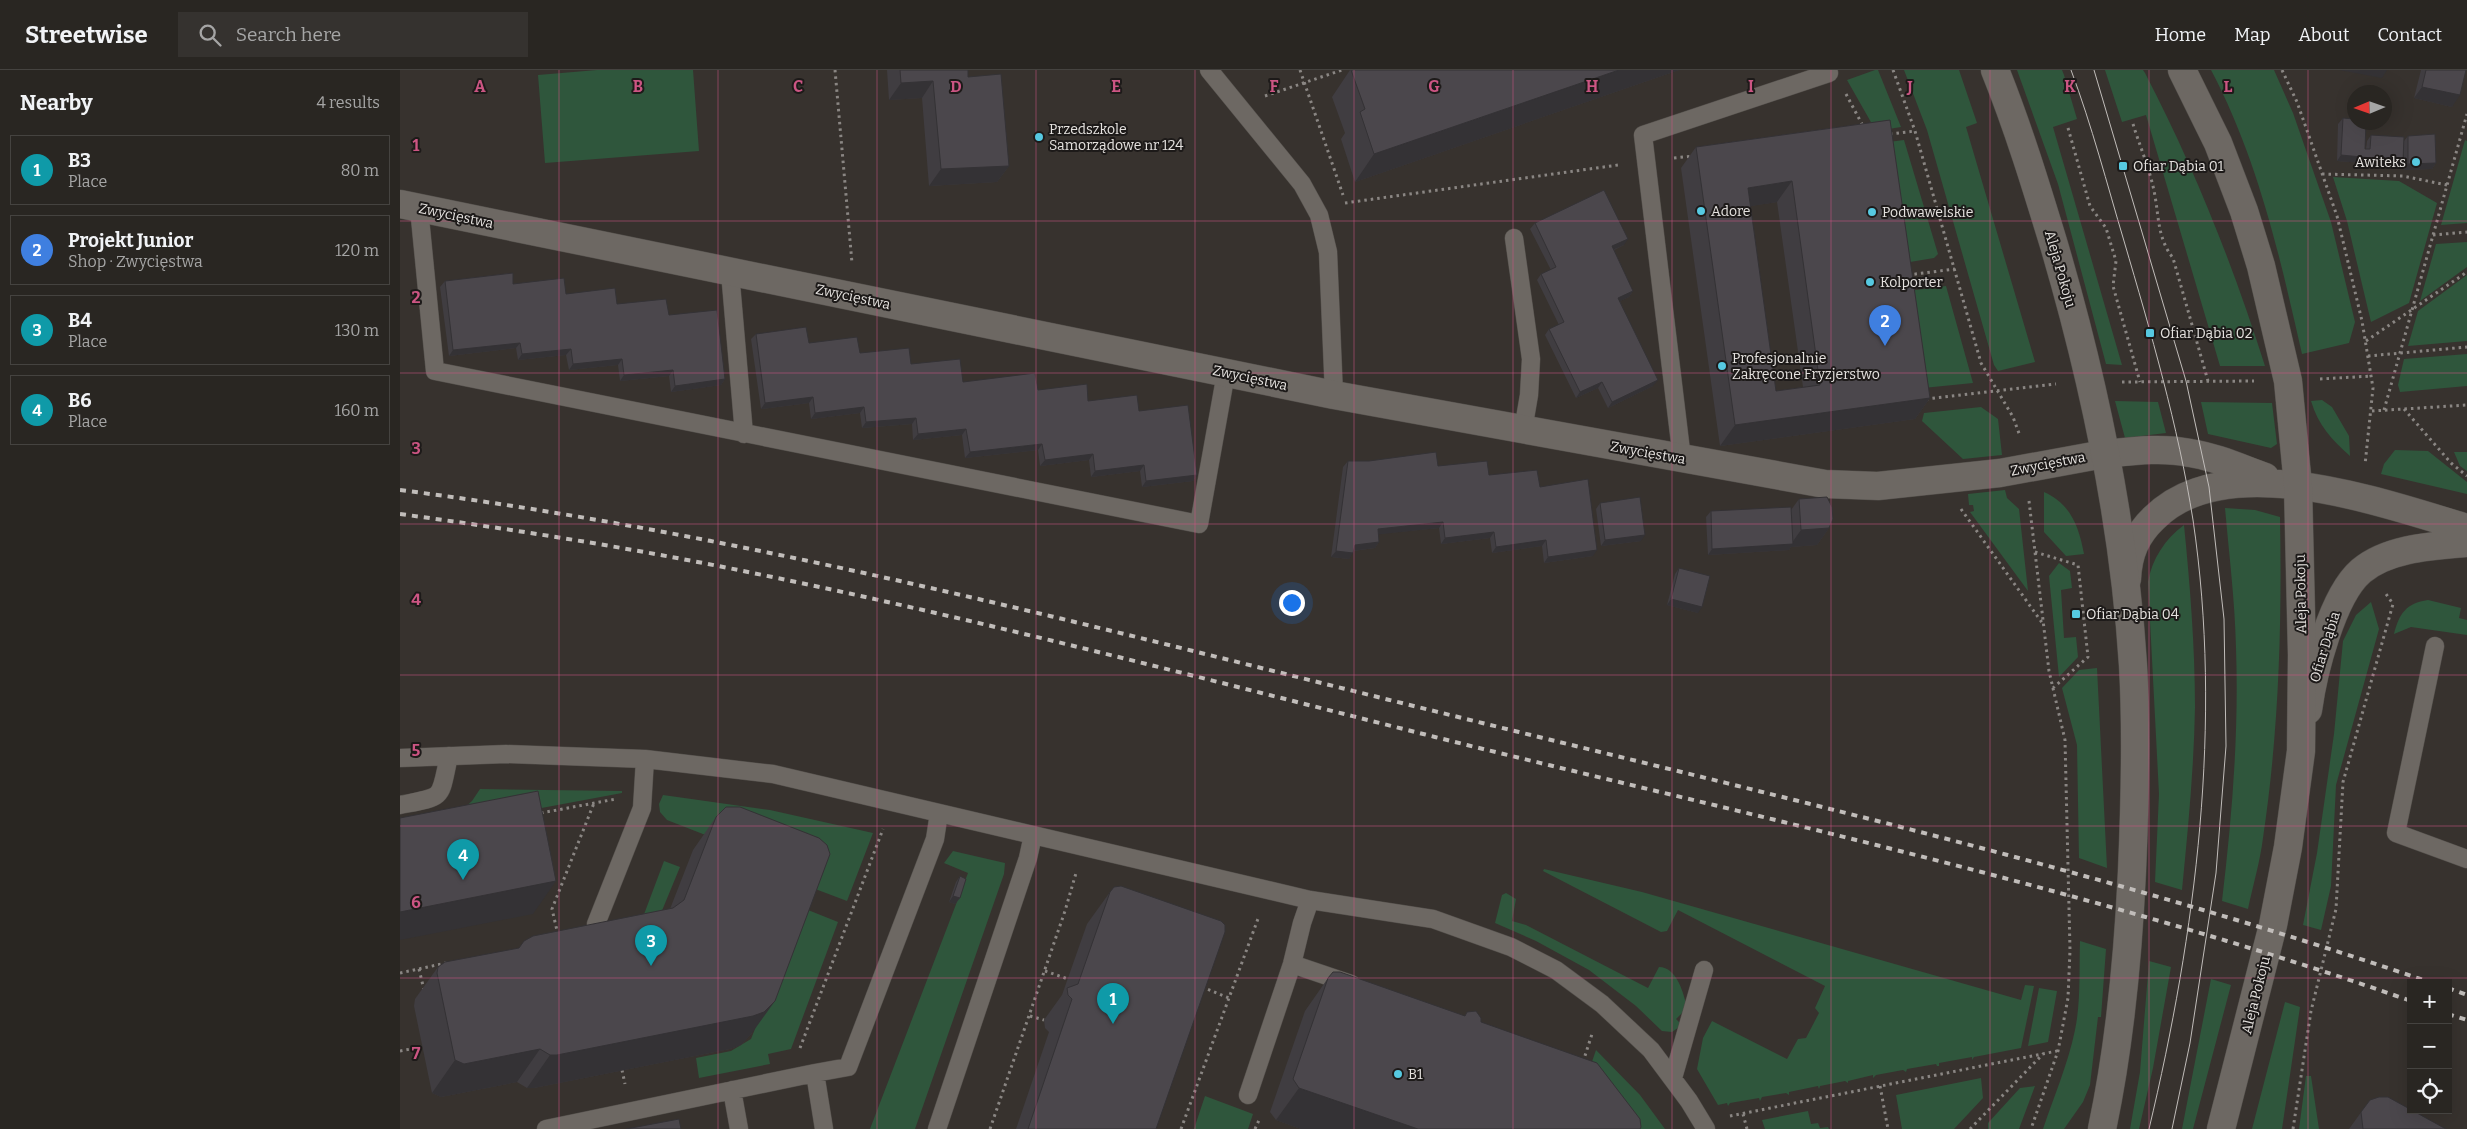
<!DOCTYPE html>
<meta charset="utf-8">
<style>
:root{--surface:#292622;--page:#35322f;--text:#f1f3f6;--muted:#a5a5a5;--line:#454340;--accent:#56c9e1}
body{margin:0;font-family:Bitter,serif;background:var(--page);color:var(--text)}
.controls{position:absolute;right:15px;bottom:15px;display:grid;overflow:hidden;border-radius:0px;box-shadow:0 5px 20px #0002}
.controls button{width:45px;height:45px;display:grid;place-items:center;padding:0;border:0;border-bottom:1px solid var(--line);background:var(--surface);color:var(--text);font:25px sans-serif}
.compass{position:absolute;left:1947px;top:15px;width:45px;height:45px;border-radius:50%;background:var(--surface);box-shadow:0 5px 20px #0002;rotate:268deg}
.you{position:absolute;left:891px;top:532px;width:18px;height:18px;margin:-12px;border:4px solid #fff;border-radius:50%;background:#1a73e8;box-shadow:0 0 0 8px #1a73e833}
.badge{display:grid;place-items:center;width:32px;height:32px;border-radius:50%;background:var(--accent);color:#fff;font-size:16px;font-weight:700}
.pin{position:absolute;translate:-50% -41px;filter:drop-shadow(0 1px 2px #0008)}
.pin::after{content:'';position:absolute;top:26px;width:18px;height:15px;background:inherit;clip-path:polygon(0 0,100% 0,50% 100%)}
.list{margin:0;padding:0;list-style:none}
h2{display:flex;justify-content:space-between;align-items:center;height:65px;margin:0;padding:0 20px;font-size:21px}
h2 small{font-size:16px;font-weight:400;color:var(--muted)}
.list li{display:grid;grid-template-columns:32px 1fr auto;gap:15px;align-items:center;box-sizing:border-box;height:70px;margin:0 10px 10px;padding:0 10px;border:1px solid var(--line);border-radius:0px}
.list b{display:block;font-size:19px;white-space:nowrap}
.list p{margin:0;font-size:16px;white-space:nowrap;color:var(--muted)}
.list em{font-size:16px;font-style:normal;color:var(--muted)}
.icon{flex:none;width:28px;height:28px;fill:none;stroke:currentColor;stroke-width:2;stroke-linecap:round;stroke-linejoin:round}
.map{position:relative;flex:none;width:2067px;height:1059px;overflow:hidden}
header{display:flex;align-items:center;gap:30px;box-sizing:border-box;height:70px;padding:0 25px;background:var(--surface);border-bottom:1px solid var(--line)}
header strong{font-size:24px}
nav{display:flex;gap:28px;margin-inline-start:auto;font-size:18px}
.search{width:350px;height:45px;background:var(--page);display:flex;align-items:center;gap:12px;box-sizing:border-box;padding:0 18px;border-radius:0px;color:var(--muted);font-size:19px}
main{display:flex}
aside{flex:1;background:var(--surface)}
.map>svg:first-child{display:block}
.green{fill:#2f563c}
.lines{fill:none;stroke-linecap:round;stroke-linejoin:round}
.service-casing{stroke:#524e4a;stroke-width:19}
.minor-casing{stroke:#524e4a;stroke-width:29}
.tertiary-casing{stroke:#524e4a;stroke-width:29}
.secondary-casing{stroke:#524e4a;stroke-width:29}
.path{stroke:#8a8683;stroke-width:3;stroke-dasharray:2.5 4;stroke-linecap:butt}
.service{stroke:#6d6863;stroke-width:18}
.minor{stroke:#6d6863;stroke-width:28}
.tertiary{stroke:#6d6863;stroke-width:28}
.secondary{stroke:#6d6863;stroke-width:28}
.tram{stroke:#c1bdba;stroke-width:1}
.rail{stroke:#c1bdba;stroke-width:4;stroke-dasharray:6 6;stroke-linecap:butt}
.wall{fill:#403d41;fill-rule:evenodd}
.shaded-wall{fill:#343235}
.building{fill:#4b474c;stroke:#343235;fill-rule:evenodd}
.grid{fill:none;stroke:#cc5583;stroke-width:1;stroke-opacity:0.55}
.poi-dot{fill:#56c9e1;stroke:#1d1a19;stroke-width:2}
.labels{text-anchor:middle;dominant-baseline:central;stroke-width:4;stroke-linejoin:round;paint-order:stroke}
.poi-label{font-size:14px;fill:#e5e2df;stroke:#1d1a19;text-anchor:start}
.street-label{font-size:14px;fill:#e5e2df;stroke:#1d1a19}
.grid-label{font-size:16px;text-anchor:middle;font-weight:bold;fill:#cc5583;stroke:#1d1a19;stroke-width:4;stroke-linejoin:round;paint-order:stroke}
</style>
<header>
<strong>Streetwise</strong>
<div class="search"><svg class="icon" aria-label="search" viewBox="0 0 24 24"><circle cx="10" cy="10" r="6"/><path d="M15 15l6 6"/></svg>Search here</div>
<nav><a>Home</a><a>Map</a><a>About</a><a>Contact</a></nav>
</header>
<main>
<aside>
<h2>Nearby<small>4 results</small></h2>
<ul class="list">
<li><span class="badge" style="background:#0f9aa8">1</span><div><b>B3</b><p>Place</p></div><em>80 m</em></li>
<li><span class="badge" style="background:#3f7fe0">2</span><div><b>Projekt Junior</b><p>Shop · Zwycięstwa</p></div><em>120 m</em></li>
<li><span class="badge" style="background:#0f9aa8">3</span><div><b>B4</b><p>Place</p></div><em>130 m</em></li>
<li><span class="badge" style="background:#0f9aa8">4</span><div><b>B6</b><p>Place</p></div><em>160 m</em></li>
</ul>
</aside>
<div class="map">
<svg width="2067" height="1059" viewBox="0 0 2067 1059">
<rect width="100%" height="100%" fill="#37322e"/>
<!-- green -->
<path class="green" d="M197 0H293L299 81 145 93 138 5Z
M1475 0H1478L1501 57 1476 61 1447 10Z
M1504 0H1559L1577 53 1566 57 1635 292 1598 301 1594 295 1527 60Z
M1617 0H1662L1664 5 1677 49 1653 57 1722 295 1706 294 1658 114Z
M1705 0H1743L1745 3C1794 97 1833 195 1865 296H1820L1746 45 1722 52Z
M1811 0H1874L1893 43 1931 152 1955 252 1949 273 1902 284C1880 187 1858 89 1811 0Z
M1504 70 1538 184 1534 188 1498 194 1481 73Z
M2065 70 2067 71V153L2041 155Z
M1933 107 1999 111 2037 133 2009 233 1971 252 1947 151Z
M2067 172V197L2020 231 2036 174Z
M2067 205V271L2008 276 2018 241Z
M1546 216 1573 313 1523 318 1501 222Z
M2067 284V316L2000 322 1998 315 2004 289Z
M1922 330 1932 337 1949 366 1950 386C1932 370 1918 355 1911 331Z
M1715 331 1758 332 1766 363 1725 368Z
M1801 332 1872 333 1877 374 1871 378 1808 364Z
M1581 337 1598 349 1602 385 1563 389 1522 351 1524 343Z
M1995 380 2028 381 2067 412V424L1981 404 1984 394Z
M2054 382H2067V401L2060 396Z
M1605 420 1607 428 1619 439 1628 521 1570 442 1574 441 1573 435H1569L1568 424Z
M1644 422C1671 434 1679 457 1684 484L1666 486 1644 462Z
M1825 438 1855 440 1880 447C1882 554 1879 661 1863 768 1860 792 1853 815 1848 839L1822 831C1832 747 1839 663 1836 578 1835 531 1829 484 1825 438Z
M1784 455C1790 515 1795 576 1795 637 1794 698 1788 759 1782 820L1755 812 1759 724 1748 512C1752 489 1765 469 1784 455Z
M1659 493 1670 501 1672 518 1661 520 1664 568 1676 567 1678 587 1659 607 1649 506Z
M2028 530 2061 538 2059 548 2067 550V565L2011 557 1994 564C1999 544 2006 533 2028 530Z
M1971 532 1979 559 1936 715 1931 816 1921 860 1903 855 1917 783 1934 664 1943 571 1956 545Z
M1697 598 1707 798 1679 788 1677 675 1662 618 1679 600Z
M80 719 222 721V723L44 756 72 731Z
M263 725 370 740 473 763 447 831 410 817 308 766 267 750 260 742 259 734Z
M553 781 605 793 604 804 515 1059H470L568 803 544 793Z
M264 791 280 797 254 860 240 855Z
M1144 799 1242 822 1621 930 1625 915 1634 916 1621 978 1574 987 1572 990V987L1539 993V996H1537L1536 994 1507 999 1506 1002 1503 1000 1476 1005 1473 1008V1005L1448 1011V1013L1445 1011 1420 1016 1419 1019 1418 1016 1389 1022V1025L1386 1023 1362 1027 1360 1031 1359 1028 1330 1033 1328 1036 1327 1033 1318 1035 1297 999 1303 968 1312 951 1387 989 1398 969 1406 968 1419 943 1415 938 1425 916 1278 840 1267 861 1261 862 1143 801Z
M1106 823 1116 829 1112 851 1126 855 1246 917 1248 918 1259 897C1277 897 1284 924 1287 938L1276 949 1282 955 1272 962 1262 961 1236 936 1189 900 1136 871 1095 853 1102 825Z
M403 838 438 852 391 979 368 984 370 994 299 1008 296 988 331 981 351 969Z
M1680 871 1706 879 1701 947H1698L1690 1015 1683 1032 1664 1059H1643C1654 1026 1668 994 1675 960 1681 931 1679 900 1680 871Z
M1749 891 1771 897 1753 998 1739 1059H1730L1740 1002Z
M1811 909 1831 915 1793 1059H1782Z
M1639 918 1657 921 1648 972 1628 976Z
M1885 932 1900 937 1882 1059H1852Z
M1196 980 1240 1025 1265 1059H1220L1184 1015Z
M1906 1006H1911L1919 1059H1899Z
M1581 1008 1583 1028 1554 1059H1502L1496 1025Z
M1635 1016 1619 1059H1588V1053L1620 1018Z
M805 1026 853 1044 848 1059H794Z
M1408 1041 1411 1054 1418 1053 1420 1058 1428 1057 1429 1059H1365L1362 1050Z"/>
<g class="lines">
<defs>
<path id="service" d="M809 0 902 114 919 145 928 182 934 325
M19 138 35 301 799 454 826 303
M1114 168 1131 289 1129 325 1123 360
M330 202 344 364
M1282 389 1243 65 1429 3 1428 0
M2035 576 1996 763 2067 789
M0 688 106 684 245 689 373 704 910 830 1033 849 1111 877 1156 900 1202 934 1251 980 1289 1031 1306 1059
M0 735C46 726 39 730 49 686
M196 854 242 738 245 689
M892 894 951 914
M1273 1008 1304 900
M332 1020 339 1059
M848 1025 892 894 902 853 910 830
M146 1059 415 1003
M424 1059 415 1003 448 997 535 769 539 743
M537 1059 628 788 633 765"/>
<path id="minor" d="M0 134 934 325 1425 414 1478 416 1600 403 1704 384"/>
<path id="tertiary" d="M1704 384C1733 381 1762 377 1790 383 1816 387 1840 398 1865 407
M1727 509C1728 484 1736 465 1754 448 1826 376 1982 433 2067 458
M1908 640C1913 603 1932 526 1961 501 1988 478 2032 476 2067 473"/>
<path id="secondary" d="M1595 0C1618 57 1636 116 1654 175 1694 311 1724 453 1733 595 1737 663 1735 732 1732 801 1728 888 1720 974 1702 1059
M1782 0 1818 73 1844 141 1861 196 1888 311 1898 416 1902 585 1901 681 1888 777 1873 855 1821 1059"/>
</defs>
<!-- service casing -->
<use href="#service" class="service-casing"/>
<!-- minor casing -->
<use href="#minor" class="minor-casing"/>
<!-- tertiary casing -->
<use href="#tertiary" class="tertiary-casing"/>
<!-- secondary casing -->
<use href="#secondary" class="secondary-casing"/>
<!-- path -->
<path class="path" d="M435 0 452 193
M900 0 943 125
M1493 0 1515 61 1581 293 1613 347 1620 366
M1882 0 1897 32 1937 146 1962 251 1973 318 1965 395
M1446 24 1463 56
M865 26 942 0
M1733 54C1740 77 1751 102 1755 126 1759 149 1758 169 1773 188L1808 311
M1668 58 1690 136 1706 158 1716 191 1713 216 1740 312
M1490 64 1515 61
M1274 88 1293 86
M1922 104 2003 106 2047 115
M945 133 1218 95
M2033 165 2067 162
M1508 205 1555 199
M1966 271 2067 202
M1968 286 2067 277
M1920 309 1972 306
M1722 312 1854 311
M1526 329 1656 314
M2004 339 2051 393 2067 406
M1984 340 2067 44
M1972 341 2067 335
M1629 431 1649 601 1665 670 1670 880 1668 928 1658 981 1631 1059
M1561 439 1643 554
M1635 482 1678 495 1688 587 1653 618
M141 743 216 729
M158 865 152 839 194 733
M19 899 24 920
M645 901 668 909
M0 903 46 893
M802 917 829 928
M630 946 644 950
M400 978 483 759
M0 981 22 977
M1183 992 1192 964
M222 1000 225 1014
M1480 1016 1488 1059
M1343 1044 1347 1059
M1330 1046 1657 981
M590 1059 665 841 676 803
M781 1059 859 846
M855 1059 859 1050
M1570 1059 1643 984
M1893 1059 1911 941 1936 839 1943 712 1993 534 1986 524"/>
<!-- service -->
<use href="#service" class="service"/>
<!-- minor -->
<use href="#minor" class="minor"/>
<!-- tertiary -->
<use href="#tertiary" class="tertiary"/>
<!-- secondary -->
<use href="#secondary" class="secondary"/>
<!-- tram -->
<path class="tram" d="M1671 0C1692 56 1707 114 1724 171 1751 263 1778 355 1793 450 1823 652 1796 862 1749 1059
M1694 0 1786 311 1809 417 1824 549 1826 676 1816 803 1790 973 1772 1059"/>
<!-- rail -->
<path class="rail" d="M0 420C352 465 694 557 1038 642 1371 725 1707 801 2032 913
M0 444C103 458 206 474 308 494 563 544 815 612 1067 675 1383 753 1703 823 2011 931
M2048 918 2067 925
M2048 944 2067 950"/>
</g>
<!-- wall -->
<path class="wall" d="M487 0H568V7L609 96 597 112 529 116 522 28 489 30Z
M950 0H1279L955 112 941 69 945 63 932 27Z
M2021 0H2066L2052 37 2014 28Z
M1943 48 1965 79H1966L1967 71 1971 65 1999 96 1937 91 1938 54Z
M1490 50 1530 328 1515 349 1320 376 1281 98 1296 77ZM1377 132 1403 317 1376 321 1350 136Z
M2008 66 2036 93 2032 99 2004 100V71Z
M1135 153 1224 175 1214 180 1233 221 1229 227 1220 231 1253 316 1208 338 1198 318 1176 328 1145 265 1149 259 1159 255 1137 210 1141 204 1151 200 1130 159Z
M45 211 113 214 217 234 269 245 325 309 321 315 271 322 269 306 220 311 218 295 169 300 166 285 118 290 116 278 49 286 40 217Z
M356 264 409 273 511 294 563 312 638 320 739 341 797 405 793 411 742 417 740 401 691 407 689 390 640 396 638 380 565 388 562 365 513 370 512 354 462 358 460 343 411 349 409 333 361 339 351 269Z
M948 391 1089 405 1140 417 1193 486 1144 493 1142 476 1092 483 1090 468 1041 474 1039 458 978 464 979 472 975 478 953 481 949 489 931 487 943 397Z
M1399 429 1429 458 1417 475 1391 477 1389 480 1308 485 1306 447 1311 441 1391 440Z
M1200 433 1241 471 1201 476 1196 439Z
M1279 498 1298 543 1267 535 1275 504Z
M316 747 352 963 341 975 330 979 134 1018H127L117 1012 41 1027 32 1023 14 936 15 929 38 897 119 878 270 839 293 780Z
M560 806V828L555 834 549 832 556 812Z
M710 822 756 1059H616L649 962 645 958 644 950 662 925 687 854Z
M928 908 1081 952 1240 1059H901L876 1050 870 1042 905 941Z
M1970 1030 2046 1059H1949Z"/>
<!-- shaded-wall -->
<path class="shaded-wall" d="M1219 0H1279L955 112 974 84Z
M1939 0H1987L1982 8Z
M533 11 522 28 489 30 501 13Z
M2022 17 2060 25 2052 37 2014 28Z
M1941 85 2003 91 1999 96 1937 91Z
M2036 93 2032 99 2004 100 2008 94Z
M609 96 597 112 529 116 541 99Z
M1392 111 1377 132 1333 139 1348 118Z
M1228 169 1224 175 1208 182 1212 176Z
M1233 221 1229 227 1214 234 1218 228Z
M120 273 116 278 49 286 53 280Z
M171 279 166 285 118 290 122 284Z
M222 289 218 295 169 300 173 294Z
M273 300 269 306 220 311 224 305Z
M325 309 321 315 271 322 275 316Z
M1258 310 1253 316 1208 338 1212 332Z
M1202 312 1198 318 1176 328 1180 322Z
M413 327 409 333 361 339 365 333Z
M1530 328 1515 349 1320 376 1335 355Z
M464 337 460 343 411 349 415 343Z
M516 348 512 354 462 358 466 352Z
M566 359 562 365 513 370 518 364Z
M642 374 638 380 565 388 570 382Z
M693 384 689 390 640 396 645 390Z
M744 395 740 401 691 407 695 401Z
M797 405 793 411 742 417 746 411Z
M1043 452 1039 458 973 465 978 459Z
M1429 458 1417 475 1391 477 1389 480 1308 485 1312 479 1391 474 1401 460Z
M1094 462 1090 468 1041 474 1045 468Z
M1245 465 1241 471 1201 476 1205 470Z
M1146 470 1142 476 1092 483 1096 477Z
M979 472 975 478 951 481 955 475Z
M1197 480 1193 486 1144 493 1148 487Z
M936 481 953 483 949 489 931 487Z
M1271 529 1302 537 1298 543 1267 535Z
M156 811 133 844 0 870V842Z
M553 826 560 828 555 834 549 832Z
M375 931 352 963 341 975 330 979 134 1018H127L150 985Z
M140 979 117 1012 41 1027 32 1023 55 990Z
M899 1018 1018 1059H901L876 1050Z"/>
<!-- building -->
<path class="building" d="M500 0H568V7L601 4 609 96 541 99 533 11 501 13Z
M951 0H1219L974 84 960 42 965 39Z
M2026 0H2066L2060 25 2022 17Z
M1943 48 1954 49V52H1966L1965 79H1970L1971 65 2004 67 2003 91 1941 85Z
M1490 50 1530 328 1335 355 1296 77ZM1392 111 1420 315 1376 321 1348 118Z
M2035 64 2036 93 2008 94V66Z
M1204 120 1228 169 1212 176 1233 221 1218 228 1258 310 1212 332 1202 312 1180 322 1149 259 1164 252 1141 204 1156 197 1135 153Z
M113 203V214L164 208 166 224 215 218 217 234 266 229 269 245 317 240 325 309 275 316 273 300 224 305 222 289 173 294 171 279 122 284 120 273 53 280 45 211Z
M406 257 409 273 457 267 460 283 509 278 511 294 560 289 563 312 635 303 638 320 687 314 688 331 737 325 739 341 788 335 797 405 746 411 744 395 695 401 693 384 645 390 642 374 570 382 566 359 518 364 516 348 466 352 464 337 415 343 413 327 365 333 356 264Z
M1036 382 1038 396 1087 391 1089 405 1137 400 1140 417 1188 409 1197 480 1148 487 1146 470 1096 477 1094 462 1045 468 1043 452 978 459 979 472 955 475 953 483 936 481 948 391H969Z
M1240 427 1245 465 1205 470 1200 433Z
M1427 427 1432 437 1433 449 1429 458 1401 460 1399 429Z
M1391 437 1393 474 1312 479 1311 441Z
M1279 498 1310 506 1302 537 1271 529Z
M138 721 156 811 0 842V748Z
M326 737H340L419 768 427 775 430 784 375 931 364 942 353 946 157 985H150L140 979 64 994 55 990 37 903 38 897 45 892 119 878 124 871 133 866 273 838 284 830 316 747Z
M560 806 566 809 560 828 553 826Z
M721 816 821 851 825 855V862L756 1059H628L672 929 668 925 667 918 678 914 710 822 714 817Z
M933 902H940L1065 946 1067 942 1076 941 1081 948V952L1197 993 1240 1049 1241 1057 1240 1059H1018L899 1018 893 1009 928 908Z
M1979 1027H1988L2046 1059H1963L1961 1042 1970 1030Z
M279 1049 281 1059H226Z"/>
<!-- grid -->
<path class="grid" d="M159 0V1059M318 0V1059M477 0V1059M636 0V1059M795 0V1059M954 0V1059M1113 0V1059M1272 0V1059M1431 0V1059M1590 0V1059M1749 0V1059M1908 0V1059M0 151H2067M0 303H2067M0 454H2067M0 605H2067M0 756H2067M0 908H2067"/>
<!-- markers -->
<g class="poi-dot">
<circle cx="639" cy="67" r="5"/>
<circle cx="2016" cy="92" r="5"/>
<rect x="1718" y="91" width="10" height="10" rx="2.5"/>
<circle cx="1301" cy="141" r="5"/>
<circle cx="1472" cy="142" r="5"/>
<circle cx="1470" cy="212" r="5"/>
<rect x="1745" y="258" width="10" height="10" rx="2.5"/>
<circle cx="1322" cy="296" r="5"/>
<rect x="1671" y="539" width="10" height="10" rx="2.5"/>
<circle cx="998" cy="1004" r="5"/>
</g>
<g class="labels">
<!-- poi labels -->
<g class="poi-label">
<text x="649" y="59">Przedszkole<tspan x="649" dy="16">Samorządowe nr 124</tspan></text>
<text x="2006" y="92" text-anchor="end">Awiteks</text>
<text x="1733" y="96">Ofiar Dąbia 01</text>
<text x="1311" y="141">Adore</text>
<text x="1482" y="142">Podwawelskie</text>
<text x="1480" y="212">Kolporter</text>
<text x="1760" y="263">Ofiar Dąbia 02</text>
<text x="1332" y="288">Profesjonalnie<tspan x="1332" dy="16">Zakręcone Fryzjerstwo</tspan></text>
<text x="1686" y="544">Ofiar Dąbia 04</text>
<text x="1008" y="1004">B1</text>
</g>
<!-- street labels -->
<g class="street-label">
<text transform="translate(56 146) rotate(12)">Zwycięstwa</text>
<text transform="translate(1660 199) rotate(74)">Aleja Pokoju</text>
<text transform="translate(453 227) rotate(12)">Zwycięstwa</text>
<text transform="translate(850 308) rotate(12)">Zwycięstwa</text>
<text transform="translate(1248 383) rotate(10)">Zwycięstwa</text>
<text transform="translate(1648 394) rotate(-11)">Zwycięstwa</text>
<text transform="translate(1901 524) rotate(-91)">Aleja Pokoju</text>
<text transform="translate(1925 577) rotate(-73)">Ofiar Dąbia</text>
<text transform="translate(1856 925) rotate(-76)">Aleja Pokoju</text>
</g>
</g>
<g class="grid-label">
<text x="80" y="22">A</text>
<text x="238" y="22">B</text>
<text x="398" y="22">C</text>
<text x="556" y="22">D</text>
<text x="716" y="22">E</text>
<text x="874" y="22">F</text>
<text x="1034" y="22">G</text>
<text x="1192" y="22">H</text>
<text x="1351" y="22">I</text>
<text x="1510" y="22">J</text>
<text x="1670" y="22">K</text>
<text x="1828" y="22">L</text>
<text x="16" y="81">1</text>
<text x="16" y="233">2</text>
<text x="16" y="384">3</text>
<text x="16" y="535">4</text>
<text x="16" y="686">5</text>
<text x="16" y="838">6</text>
<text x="16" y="989">7</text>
</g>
</svg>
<div class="controls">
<button>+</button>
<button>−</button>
<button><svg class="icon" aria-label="locate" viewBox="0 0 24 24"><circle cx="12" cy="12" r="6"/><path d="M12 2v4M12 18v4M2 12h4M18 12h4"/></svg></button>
</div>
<svg class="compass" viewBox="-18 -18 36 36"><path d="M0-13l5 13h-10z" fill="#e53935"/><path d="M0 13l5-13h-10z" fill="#a5a5a5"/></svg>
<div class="you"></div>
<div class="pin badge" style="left:713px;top:954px;background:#0f9aa8">1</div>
<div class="pin badge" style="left:1485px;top:276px;background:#3f7fe0">2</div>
<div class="pin badge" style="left:251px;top:896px;background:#0f9aa8">3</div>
<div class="pin badge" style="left:63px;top:810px;background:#0f9aa8">4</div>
</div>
</main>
